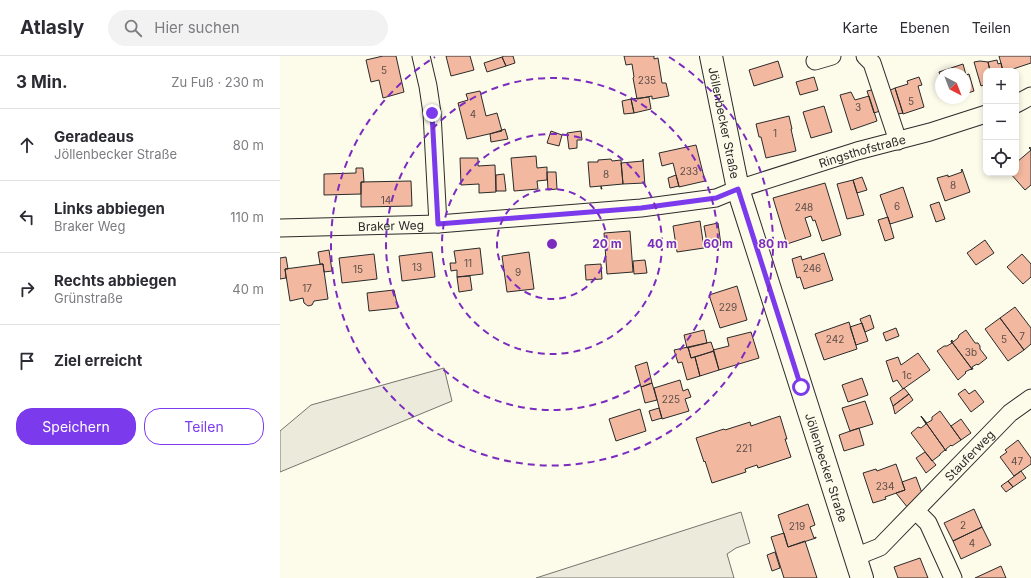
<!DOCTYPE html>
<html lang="de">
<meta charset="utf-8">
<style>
:root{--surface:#fff;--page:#f2f2f3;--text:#2b2b33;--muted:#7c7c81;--line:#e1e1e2;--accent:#7c3aed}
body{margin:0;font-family:Inter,sans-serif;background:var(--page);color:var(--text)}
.controls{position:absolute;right:12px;top:12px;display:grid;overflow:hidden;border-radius:8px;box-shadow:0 2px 6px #0003}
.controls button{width:36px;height:36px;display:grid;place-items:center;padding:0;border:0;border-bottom:1px solid var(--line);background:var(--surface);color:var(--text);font:20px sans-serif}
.compass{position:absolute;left:655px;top:12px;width:36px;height:36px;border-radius:50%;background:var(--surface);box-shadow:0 2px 6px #0003;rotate:138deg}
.stop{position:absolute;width:12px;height:12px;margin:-9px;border:3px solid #7c3aed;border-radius:50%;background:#fff}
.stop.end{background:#7c3aed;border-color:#fff;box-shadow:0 1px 4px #0008}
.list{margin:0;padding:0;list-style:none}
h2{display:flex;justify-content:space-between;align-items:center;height:52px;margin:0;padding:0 16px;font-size:17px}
h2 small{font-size:13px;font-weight:400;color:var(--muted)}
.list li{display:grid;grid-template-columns:26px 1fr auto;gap:12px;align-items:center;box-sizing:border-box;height:72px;padding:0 16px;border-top:1px solid var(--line)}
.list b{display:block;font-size:15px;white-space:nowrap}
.list p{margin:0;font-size:13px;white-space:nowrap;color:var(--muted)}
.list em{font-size:13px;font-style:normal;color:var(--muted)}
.actions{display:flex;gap:8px;padding:12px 16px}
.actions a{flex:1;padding:9px 0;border:1px solid var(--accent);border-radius:16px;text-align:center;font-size:14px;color:var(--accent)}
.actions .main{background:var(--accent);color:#fff}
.icon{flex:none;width:22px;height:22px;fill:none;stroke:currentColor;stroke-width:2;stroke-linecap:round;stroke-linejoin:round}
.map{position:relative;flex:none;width:751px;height:522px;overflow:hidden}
header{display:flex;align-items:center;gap:24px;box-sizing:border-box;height:56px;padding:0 20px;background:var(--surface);border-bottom:1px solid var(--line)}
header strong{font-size:19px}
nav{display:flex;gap:22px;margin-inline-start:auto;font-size:14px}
.search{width:280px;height:36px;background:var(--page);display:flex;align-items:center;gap:10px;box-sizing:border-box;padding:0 14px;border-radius:22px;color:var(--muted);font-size:15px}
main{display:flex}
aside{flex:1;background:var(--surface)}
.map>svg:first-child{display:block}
.green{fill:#ecebdb;stroke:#74746e}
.building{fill:#f2b8a0;stroke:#2b2b2b}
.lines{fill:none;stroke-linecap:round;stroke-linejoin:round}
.minor-casing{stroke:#2b2b2b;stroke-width:19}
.secondary-casing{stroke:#2b2b2b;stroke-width:24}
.minor{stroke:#fdfbea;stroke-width:17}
.secondary{stroke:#fdfbea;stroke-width:22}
.route{stroke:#7c3aed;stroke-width:5}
.ring{fill:none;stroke:#7b2cbf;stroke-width:2;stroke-dasharray:7 5}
.labels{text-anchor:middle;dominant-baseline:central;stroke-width:3;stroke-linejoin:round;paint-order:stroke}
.number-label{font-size:10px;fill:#5d4e48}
.street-label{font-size:12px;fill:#2b2b2b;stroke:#fdfbea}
.centre{fill:#7b2cbf;stroke:#fdfbea;stroke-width:2}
.ring-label{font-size:12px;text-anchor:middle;font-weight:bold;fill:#7b2cbf;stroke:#fdfbea;stroke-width:3;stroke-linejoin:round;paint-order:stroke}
</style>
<header>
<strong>Atlasly</strong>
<div class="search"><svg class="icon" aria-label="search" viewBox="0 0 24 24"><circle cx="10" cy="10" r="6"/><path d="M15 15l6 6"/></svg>Hier suchen</div>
<nav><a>Karte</a><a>Ebenen</a><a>Teilen</a></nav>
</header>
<main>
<aside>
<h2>3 Min.<small>Zu Fuß · 230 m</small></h2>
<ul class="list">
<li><svg class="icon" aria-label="ahead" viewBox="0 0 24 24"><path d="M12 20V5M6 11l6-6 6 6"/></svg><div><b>Geradeaus</b><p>Jöllenbecker Straße</p></div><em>80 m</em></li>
<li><svg class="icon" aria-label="left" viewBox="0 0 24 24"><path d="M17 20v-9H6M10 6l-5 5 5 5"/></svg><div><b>Links abbiegen</b><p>Braker Weg</p></div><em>110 m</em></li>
<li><svg class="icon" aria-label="right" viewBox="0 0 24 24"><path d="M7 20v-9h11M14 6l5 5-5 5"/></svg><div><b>Rechts abbiegen</b><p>Grünstraße</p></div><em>40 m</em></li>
<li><svg class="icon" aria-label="arrive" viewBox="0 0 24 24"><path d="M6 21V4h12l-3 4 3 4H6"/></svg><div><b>Ziel erreicht</b></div></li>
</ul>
<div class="actions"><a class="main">Speichern</a><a>Teilen</a></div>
</aside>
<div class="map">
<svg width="751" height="522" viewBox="0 0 751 522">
<rect width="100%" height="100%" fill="#fdfbea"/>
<!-- green -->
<path class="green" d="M164 312 172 345 0 416V375L31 349Z
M461 456 470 487 456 492 447 498 454 522H256Z"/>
<!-- building -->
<path class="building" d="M103 0H116L124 36 103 42 99 24 91 26 86 4Z
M166 0H190L194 14 171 20Z
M224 0H233L235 7 226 10 222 1Z
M344 0H374V3L378 2 382 27H386L389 40 372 43V40L357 43 353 22 354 21 352 8 346 9Z
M719 0H751V7L727 15H723Z
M222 1 226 10 207 16 204 7Z
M717 4 718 8 721 7 723 15H710L708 6Z
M498 5 503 21 474 30 469 14Z
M700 5 708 6 710 15H706V28L701 30 694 6Z
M683 8 686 19 689 18 694 35 685 38V18H661V22L659 16Z
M534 21 538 34 520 39 516 26Z
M639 21 642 29 638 30 644 51 623 58 615 32 628 28 627 25Z
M615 32 623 57 613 59 606 36Z
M596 33 603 54 594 57 587 35Z
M200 35 206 60 217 57 222 75 187 83 178 47 188 44 186 38Z
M571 36 575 44 589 40 597 65 571 74 560 39Z
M369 41 371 53 354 57 351 43Z
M351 43 354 57 344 58 342 45Z
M544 50 552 76 531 82 523 56Z
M509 60 512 73H511L516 95 486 102 481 81H479L476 68Z
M225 73 228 83 211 86 210 78Z
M271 75 282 79 279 90 267 87Z
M301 75 302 84H297V92L289 93 287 77Z
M416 89 425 125 399 131 393 107 382 110 379 97Z
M750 91 751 93V129L745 134 730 117H736V104L737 106 751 94 749 92Z
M256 100 257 112 267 111V124L257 125 258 133 234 135 231 102Z
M180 102H198V110L215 109 216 136 199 137V128L181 129Z
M331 103 332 105 341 104 343 128 321 130 322 133H321V130L310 131 308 106H318V104Z
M363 103 365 130 364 127 343 128 341 107 363 105Z
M76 112H83L84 126H81V138L44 139V118L76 117Z
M682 113 690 136 665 145 657 122 668 119V121L682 116 681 114Z
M267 116H276L277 133 268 134Z
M224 118 226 135H216V119Z
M396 119 399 130 390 132 388 122Z
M582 121 587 134 577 137 573 124Z
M573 124 584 159 567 163 557 128Z
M131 125 132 150 81 151V126Z
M545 127 561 179 542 185 535 164 533 165 531 160 525 162 531 180 507 188 493 142Z
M623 131 633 161 610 168 600 139Z
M659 146 665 163 656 166 650 149Z
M608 161 614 182 605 185 598 164Z
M420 165 424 192 397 196 393 170Z
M438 167 441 189 428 192 424 170Z
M350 175 353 216 327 218 324 177Z
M705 184 714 197 696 209 687 197Z
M200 192 203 218 177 221V214L171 215 170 207H176L174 195Z
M49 194 52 215 44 216 43 208H40L38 196Z
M152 196 155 221 122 225 119 200Z
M249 196 254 233 227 236 222 200Z
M544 197 553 224 524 233 520 221 517 222 512 203 521 200 522 204Z
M94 198 97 223 62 227 59 202Z
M742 198 751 208V221L743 228 727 211Z
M6 201 8 213H5L6 222 0 223V202Z
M365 204 367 217 354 218 353 205Z
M43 208 48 243 34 245 32 249 28 250 24 247 23 242 10 245 5 213Z
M321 208 322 223 306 224 305 209Z
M190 220 192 234 179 236 177 221Z
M457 230 467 264 440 272 429 239Z
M114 234 118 252 89 255 87 237Z
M735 251 751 272V288L744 294 720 262Z
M590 259 594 272 585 276 580 263Z
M720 262 744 294 728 305 705 273Z
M569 266 577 293 544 304 535 278Z
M582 267 588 285 576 289 570 271Z
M616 272 619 280 606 285 603 277Z
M424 274 427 287 407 292 404 279Z
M686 274 695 287H698L700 290V293L707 302 698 309 697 308 692 311 693 313H692L671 285 672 284 673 286 678 282 679 279Z
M471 276 479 302 439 314 433 294 449 290 447 282Z
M671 285 692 313 691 314V313L685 316 686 317 678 324 657 295 664 290H667L672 287Z
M431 286 434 295 411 302 408 291Z
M408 291 411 302 415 301 420 320 407 324 402 306 398 307 394 294Z
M434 295 439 314 420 320 415 301Z
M638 297 650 314 623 333 617 324 613 326 606 305 618 301 621 309Z
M367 306 372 327 361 331 355 310Z
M582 322 588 339 568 346 562 329Z
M400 324 403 335 408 333 411 341 405 343 409 355 382 363 374 332Z
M372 327 377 344 365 347 361 331Z
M624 332 629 338 613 350 610 342Z
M685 333 689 338 695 334 704 346 691 356 678 338Z
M629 338 633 344 615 358 613 350Z
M585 345 593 368 570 375 562 352Z
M379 352 382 362 372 365 369 355Z
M360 353 366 375 336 385 329 363Z
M660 355 681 384 672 390 671 389 666 393V395L641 360 647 367 652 364V361Z
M500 360 507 383H505L511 401 478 412 477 409 465 413 466 416 432 427 425 405 424 406 416 382 444 373 445 374 470 366 471 370Z
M641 360 666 395 665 394 660 398V399L652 405 631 377 638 371 641 372 646 368Z
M681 363 691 377 681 384 671 370Z
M579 372 584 389 564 395 559 379Z
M738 384 751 402V408L734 420 720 401 727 396 725 394Z
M645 396 656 409 646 417 636 402Z
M616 408 625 434 605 441 606 443 593 447 583 417 596 413 597 415Z
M741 415 746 422 733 431 728 425Z
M636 421 642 437 628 452 616 437 625 434 622 426Z
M728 425 733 431 726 436 721 430Z
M528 448 535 469 530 471 534 482 536 481V482L508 491 498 459Z
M694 453 702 471 673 485 664 467Z
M702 471 711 489 681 503 673 485Z
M504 477 508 491 525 485 537 522H504L491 481Z
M495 496 500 512 492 515 487 499Z
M640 502 648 522H618L614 511Z
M721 510 726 522H695Z"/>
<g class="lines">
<defs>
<g id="minor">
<path d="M141 0 148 30 152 57 158 168"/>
<path d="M585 0 592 7 618 85"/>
<path d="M535 5 552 0"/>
<path d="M736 48 751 40"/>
<path id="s1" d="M0 172 158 168 361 152 436 142 458 133 577 95 650 76 706 58"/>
<path d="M636 455 648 467 673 522"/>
<path id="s2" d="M575 501 600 491 730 357 751 342"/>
</g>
<g id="secondary">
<path id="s3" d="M431 0 458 133 582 522"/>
</g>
</defs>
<!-- minor casing -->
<use href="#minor" class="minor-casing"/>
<!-- secondary casing -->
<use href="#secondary" class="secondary-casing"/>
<!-- minor -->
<use href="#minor" class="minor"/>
<!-- secondary -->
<use href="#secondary" class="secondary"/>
</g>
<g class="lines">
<!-- route -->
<path class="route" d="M152 57 158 168 361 152 436 142 458 133 521 331"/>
</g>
<!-- distance rings -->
<g class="ring">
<circle cx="272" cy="188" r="55"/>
<circle cx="272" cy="188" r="110"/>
<circle cx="272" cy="188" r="166"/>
<path d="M389 1A221 221 0 1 1 155 1"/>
</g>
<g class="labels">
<!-- number labels -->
<g class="number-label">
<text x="104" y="14">5</text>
<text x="367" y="24">235</text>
<text x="631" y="45">5</text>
<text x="578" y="51">3</text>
<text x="193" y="58">4</text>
<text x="495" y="77">1</text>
<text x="409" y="115">233</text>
<text x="326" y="118">8</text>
<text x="673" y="129">8</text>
<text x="106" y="144">14</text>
<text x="617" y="150">6</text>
<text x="524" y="151">248</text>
<text x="188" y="207">11</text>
<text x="137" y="211">13</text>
<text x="532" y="212">246</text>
<text x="78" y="213">15</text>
<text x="238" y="216">9</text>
<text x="27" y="232">17</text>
<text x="448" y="251">229</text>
<text x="742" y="280">7</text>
<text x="555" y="283">242</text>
<text x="724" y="283">5</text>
<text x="691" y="296">3b</text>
<text x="627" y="319">1c</text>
<text x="391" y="343">225</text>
<text x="464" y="392">221</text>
<text x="737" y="405">47</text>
<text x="605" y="430">234</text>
<text x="683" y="469">2</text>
<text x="517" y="470">219</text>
<text x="692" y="487">4</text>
</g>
<!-- street labels -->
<g class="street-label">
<text stroke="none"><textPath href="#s3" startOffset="68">Jöllenbecker Straße</textPath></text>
<text stroke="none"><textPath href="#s1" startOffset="591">Ringsthofstraße</textPath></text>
<text stroke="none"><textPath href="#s1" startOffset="111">Braker Weg</textPath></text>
<text stroke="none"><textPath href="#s2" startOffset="155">Stauferweg</textPath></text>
<text stroke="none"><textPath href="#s3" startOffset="428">Jöllenbecker Straße</textPath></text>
</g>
</g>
<circle cx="272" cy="188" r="6" class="centre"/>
<g class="ring-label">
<text x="327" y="192">20 m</text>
<text x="382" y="192">40 m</text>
<text x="438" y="192">60 m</text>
<text x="493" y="192">80 m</text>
</g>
</svg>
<div class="controls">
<button>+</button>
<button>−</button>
<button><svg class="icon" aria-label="locate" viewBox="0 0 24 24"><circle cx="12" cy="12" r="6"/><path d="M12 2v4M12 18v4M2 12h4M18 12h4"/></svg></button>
</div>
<svg class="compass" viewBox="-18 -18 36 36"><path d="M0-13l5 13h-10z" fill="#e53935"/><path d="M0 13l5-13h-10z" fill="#7c7c81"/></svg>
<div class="stop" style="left:521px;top:331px"></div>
<div class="stop end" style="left:152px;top:57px"></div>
</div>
</main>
